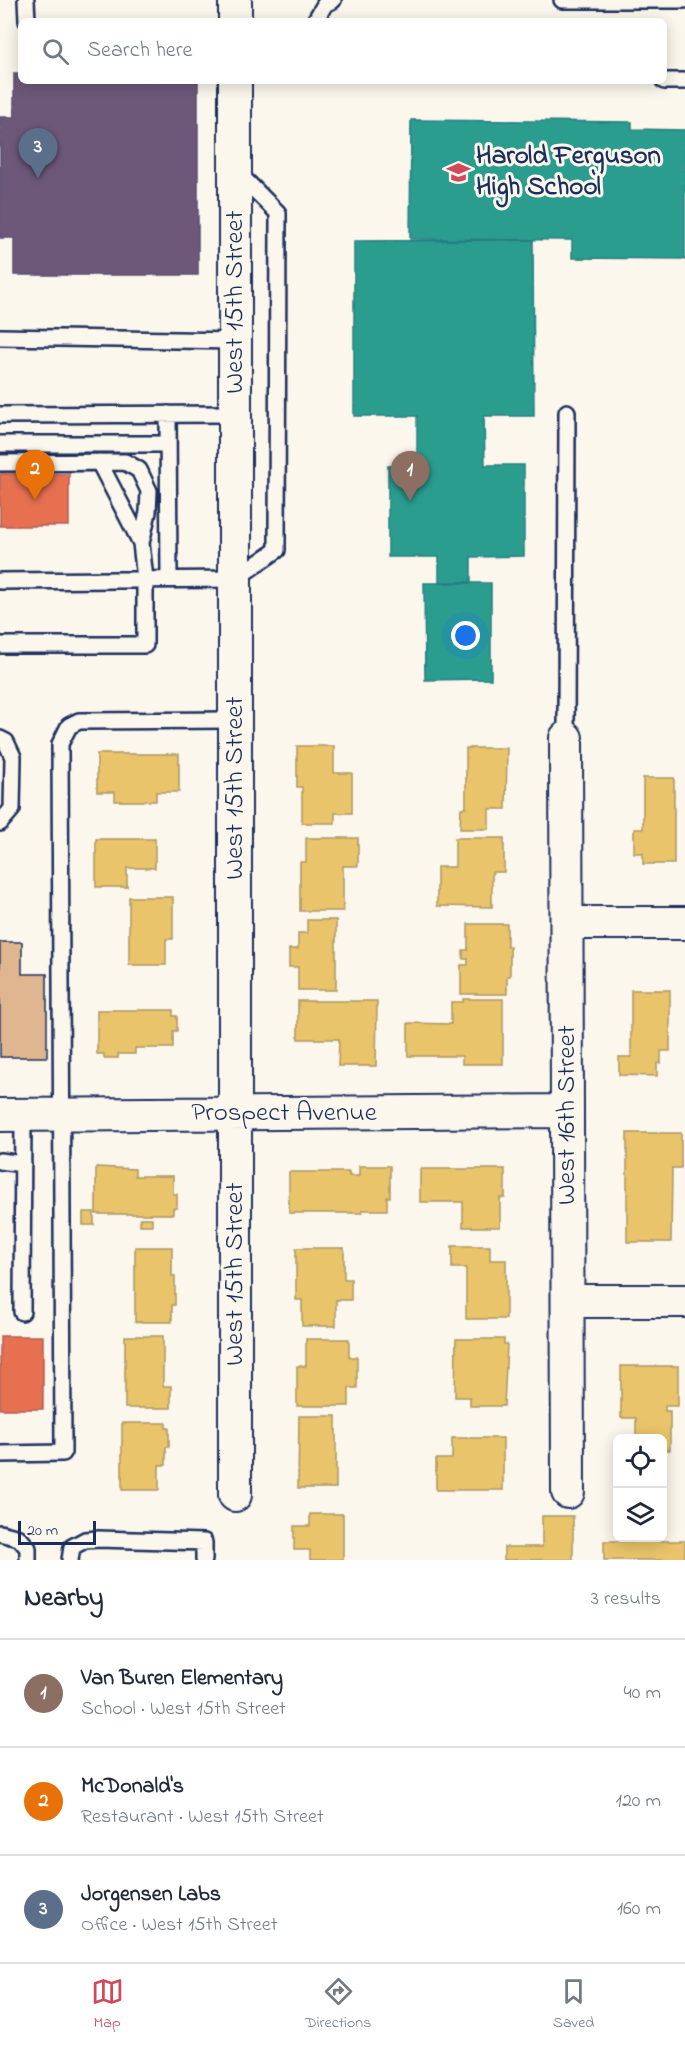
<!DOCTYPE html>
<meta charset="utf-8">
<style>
:root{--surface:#fff;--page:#f2f2f3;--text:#1f2937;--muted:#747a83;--line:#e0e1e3;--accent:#d1495b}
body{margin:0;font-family:"Indie Flower",sans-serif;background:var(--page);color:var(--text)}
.controls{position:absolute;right:18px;bottom:18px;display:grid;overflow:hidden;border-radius:9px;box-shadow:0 3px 15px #0003}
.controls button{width:54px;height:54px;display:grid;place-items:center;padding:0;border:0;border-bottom:2px solid var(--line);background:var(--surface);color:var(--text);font:30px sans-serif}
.scale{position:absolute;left:18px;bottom:15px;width:78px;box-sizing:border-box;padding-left:6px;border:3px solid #1b2f5e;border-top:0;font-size:16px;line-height:21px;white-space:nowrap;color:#1b2f5e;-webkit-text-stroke:4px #fbf7ec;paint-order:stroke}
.you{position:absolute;left:466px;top:636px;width:21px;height:21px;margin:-15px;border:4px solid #fff;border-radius:50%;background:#1a73e8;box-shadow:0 0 0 9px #1a73e833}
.badge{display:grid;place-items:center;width:39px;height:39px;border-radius:50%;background:var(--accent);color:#fff;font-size:20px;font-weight:700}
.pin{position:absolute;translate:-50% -50px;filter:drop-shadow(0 2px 3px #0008)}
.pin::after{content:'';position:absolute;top:32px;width:21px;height:18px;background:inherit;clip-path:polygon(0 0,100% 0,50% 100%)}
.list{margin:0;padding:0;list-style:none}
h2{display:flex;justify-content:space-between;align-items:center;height:78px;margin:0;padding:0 24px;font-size:26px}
h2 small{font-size:20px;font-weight:400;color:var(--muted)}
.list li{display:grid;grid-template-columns:39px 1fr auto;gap:18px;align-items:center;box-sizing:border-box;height:108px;padding:0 24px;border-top:2px solid var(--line)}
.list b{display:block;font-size:22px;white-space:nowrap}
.list p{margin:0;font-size:20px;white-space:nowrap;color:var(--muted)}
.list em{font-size:20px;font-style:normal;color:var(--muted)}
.icon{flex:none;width:33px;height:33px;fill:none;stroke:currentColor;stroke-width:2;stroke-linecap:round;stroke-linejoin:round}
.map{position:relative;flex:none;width:685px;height:1560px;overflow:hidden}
.search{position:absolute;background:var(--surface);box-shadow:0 3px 15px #0003;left:18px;right:18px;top:18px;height:66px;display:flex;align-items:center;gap:15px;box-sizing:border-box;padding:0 21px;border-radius:9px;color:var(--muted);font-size:22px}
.sheet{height:402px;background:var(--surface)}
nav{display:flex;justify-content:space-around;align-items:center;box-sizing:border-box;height:84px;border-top:2px solid var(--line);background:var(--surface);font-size:16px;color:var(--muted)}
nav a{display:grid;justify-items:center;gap:3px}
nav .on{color:var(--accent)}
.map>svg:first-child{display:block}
.homes{fill:#e9c46a;stroke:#ab9766;stroke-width:1.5}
.shops{fill:#e76f51;stroke:#aa5c55;stroke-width:1.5}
.offices{fill:#6d597a;stroke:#544c72;stroke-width:1.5}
.schools{fill:#2a9d8f;stroke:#267c80;stroke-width:1.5}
.building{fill:#dfb690;stroke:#1b2f5e;stroke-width:1.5}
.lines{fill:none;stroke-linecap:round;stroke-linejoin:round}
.lane-casing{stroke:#1b2f5e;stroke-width:20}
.street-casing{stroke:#1b2f5e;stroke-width:36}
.lane{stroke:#fbf7ec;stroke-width:15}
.street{stroke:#fbf7ec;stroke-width:32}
.labels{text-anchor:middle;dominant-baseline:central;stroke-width:6;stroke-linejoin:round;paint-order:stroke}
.poi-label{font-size:27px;font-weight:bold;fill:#1b2f5e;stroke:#fbf7ec;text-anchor:start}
.street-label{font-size:27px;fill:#1b2f5e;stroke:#fbf7ec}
</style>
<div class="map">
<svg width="685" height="1560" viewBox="0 0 685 1560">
<rect width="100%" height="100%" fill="#fbf7ec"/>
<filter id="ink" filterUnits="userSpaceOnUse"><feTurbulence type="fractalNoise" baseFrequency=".0167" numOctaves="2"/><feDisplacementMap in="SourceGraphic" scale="12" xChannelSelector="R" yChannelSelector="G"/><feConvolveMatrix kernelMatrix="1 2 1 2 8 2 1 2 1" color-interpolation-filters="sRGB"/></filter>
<g filter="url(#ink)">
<!-- homes -->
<path class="homes" d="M297 746H334V773H352V813H335V823H302V787H297Z
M466 748H507L506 809H489V829H460L461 808H466Z
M97 754H179V792H156V801H115V792H97Z
M643 778H674V864H643V853H634V829H643Z
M306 838H358V866H343V911H300V862H306Z
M455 838H504V872H492V907L437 906V867H455Z
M96 839H155V868H127V887H96Z
M129 897H173V939H166V965H129Z
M307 920H336V990H298V967H289V949H298V933H307Z
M468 924H507V946H510V976H507V994H461V965H468V959H463V950H468Z
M631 990H670V1051H661V1063H657V1076L619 1075V1057H631Z
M463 999H503V1064H462V1056H408V1023L451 1024V1002H463Z
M298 1001H377L376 1066H338L339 1039H298Z
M97 1010H173V1016H177V1031H173V1048H135V1054H118V1058H104V1054H97Z
M627 1133H681V1168H672L671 1242H627Z
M359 1166H390V1197H387V1210H362V1213H289V1172H349V1176H359Z
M96 1167 135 1169V1176H173V1194H177V1208H173V1214H96Z
M420 1169H505V1198H500V1227H463V1202H420Z
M83 1212H94V1225H83Z
M140 1218H152V1225H140Z
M452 1246H490V1260H506V1319H466V1268H452Z
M135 1247H172V1276H175V1305H172V1322H135Z
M296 1248H344V1279H351V1300H336V1326H302V1300H296Z
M125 1336H163V1386H171V1408H125Z
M306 1339H349V1357H357V1388H349V1406H297V1366H306Z
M456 1339H504V1344H507L504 1406H470V1397H455Z
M621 1366H678V1406H665V1411H670V1450H662V1438H636V1418H621Z
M299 1416H336V1488H298Z
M122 1423H166V1428H169V1447H166V1465H159V1490H122Z
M452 1438H503V1490H436V1459H452Z
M310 1514H343V1560H310V1550H294V1526H310Z
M542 1516H573V1560H504V1547H542Z
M604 1541H685V1560H604Z"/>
<!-- shops -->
<path class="shops" d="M0 474H69V526H0Z
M0 1336H43V1409H0Z"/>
<!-- offices -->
<path class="offices" d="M14 73H21V81H198V275H14V238H0V117H14Z"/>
<!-- schools -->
<path class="schools" d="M411 120 632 122V129L685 130V259L572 258V240L410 239Z
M533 240 534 416H484L485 465H524V556L471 557V582H439V557H388V466L417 465V416H354V241Z
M424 583H491V679L425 680Z"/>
<!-- building -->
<path class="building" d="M0 942H22V974H47V1057H0Z"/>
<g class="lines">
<defs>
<path id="lane" d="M26 0 27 21
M562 0H685
M315 21 325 4 333 0
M664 81H685
M0 337 235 341
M168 414 169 579
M0 415 235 414
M0 444H168
M99 462 141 543
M0 463 125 462 139 470 149 491 148 512 141 543 145 579V645H0
M0 581 235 579 277 550 278 213 237 172
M566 738 567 412
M0 739 6 742 13 757 12 809 0 823
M0 1161 23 1164
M22 1312 23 1115
M0 1454 63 1453 60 744 69 726 79 721 235 720
M0 1533 19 1538 28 1548V1560
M70 1560 72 1547 85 1540 98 1539 204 1542V1560"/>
<path id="street" d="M235 0V21
M235 81V1495
M566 738 568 1492
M567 923H685
M0 1115 567 1111
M568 1301H685"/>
</defs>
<!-- lane casing -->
<use href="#lane" class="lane-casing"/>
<!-- street casing -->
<use href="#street" class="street-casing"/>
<!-- lane -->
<use href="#lane" class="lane"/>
<!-- street -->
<use href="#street" class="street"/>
</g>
</g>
<!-- icons -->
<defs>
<symbol id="school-bare" viewBox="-9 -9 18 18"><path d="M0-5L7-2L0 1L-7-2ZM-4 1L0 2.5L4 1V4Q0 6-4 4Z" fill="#d1495b" stroke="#fbf7ec" stroke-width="2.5" paint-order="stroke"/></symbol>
</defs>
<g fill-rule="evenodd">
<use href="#school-bare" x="442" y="156" width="33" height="33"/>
</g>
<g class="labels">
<!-- poi labels -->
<g class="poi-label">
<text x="476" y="156">Harold Ferguson<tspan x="476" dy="31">High School</tspan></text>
</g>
<!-- street labels -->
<g class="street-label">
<text transform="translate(235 302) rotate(-90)">West 15th Street</text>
<text transform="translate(235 788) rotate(-90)">West 15th Street</text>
<text x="284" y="1113">Prospect Avenue</text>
<text transform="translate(567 1115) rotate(-90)">West 16th Street</text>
<text transform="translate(235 1274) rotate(-90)">West 15th Street</text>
</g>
</g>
</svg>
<div class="controls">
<button><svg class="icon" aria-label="locate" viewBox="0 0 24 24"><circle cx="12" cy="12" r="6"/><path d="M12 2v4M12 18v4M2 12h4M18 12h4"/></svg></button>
<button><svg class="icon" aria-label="layers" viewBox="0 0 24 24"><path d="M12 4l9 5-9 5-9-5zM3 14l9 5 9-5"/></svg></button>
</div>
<div class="scale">20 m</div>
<div class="you"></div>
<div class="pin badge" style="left:410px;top:501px;background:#8d6e63">1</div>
<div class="pin badge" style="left:35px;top:500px;background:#e8710a">2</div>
<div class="pin badge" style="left:38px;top:178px;background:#5c6f8a">3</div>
<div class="search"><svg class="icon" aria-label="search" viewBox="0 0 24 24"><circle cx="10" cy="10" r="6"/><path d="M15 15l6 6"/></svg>Search here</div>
</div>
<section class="sheet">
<h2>Nearby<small>3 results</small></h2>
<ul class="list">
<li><span class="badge" style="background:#8d6e63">1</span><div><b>Van Buren Elementary</b><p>School · West 15th Street</p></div><em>40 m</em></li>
<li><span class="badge" style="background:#e8710a">2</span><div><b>McDonald's</b><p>Restaurant · West 15th Street</p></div><em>120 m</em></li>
<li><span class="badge" style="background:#5c6f8a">3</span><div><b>Jorgensen Labs</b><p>Office · West 15th Street</p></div><em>160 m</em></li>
</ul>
</section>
<nav>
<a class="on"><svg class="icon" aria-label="map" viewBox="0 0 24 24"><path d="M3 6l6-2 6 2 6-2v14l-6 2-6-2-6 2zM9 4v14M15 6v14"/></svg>Map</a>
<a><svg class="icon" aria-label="directions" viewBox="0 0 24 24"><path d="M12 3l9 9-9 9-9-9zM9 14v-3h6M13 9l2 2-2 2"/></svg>Directions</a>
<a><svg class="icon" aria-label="saved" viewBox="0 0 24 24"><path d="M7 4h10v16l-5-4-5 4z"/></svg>Saved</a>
</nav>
